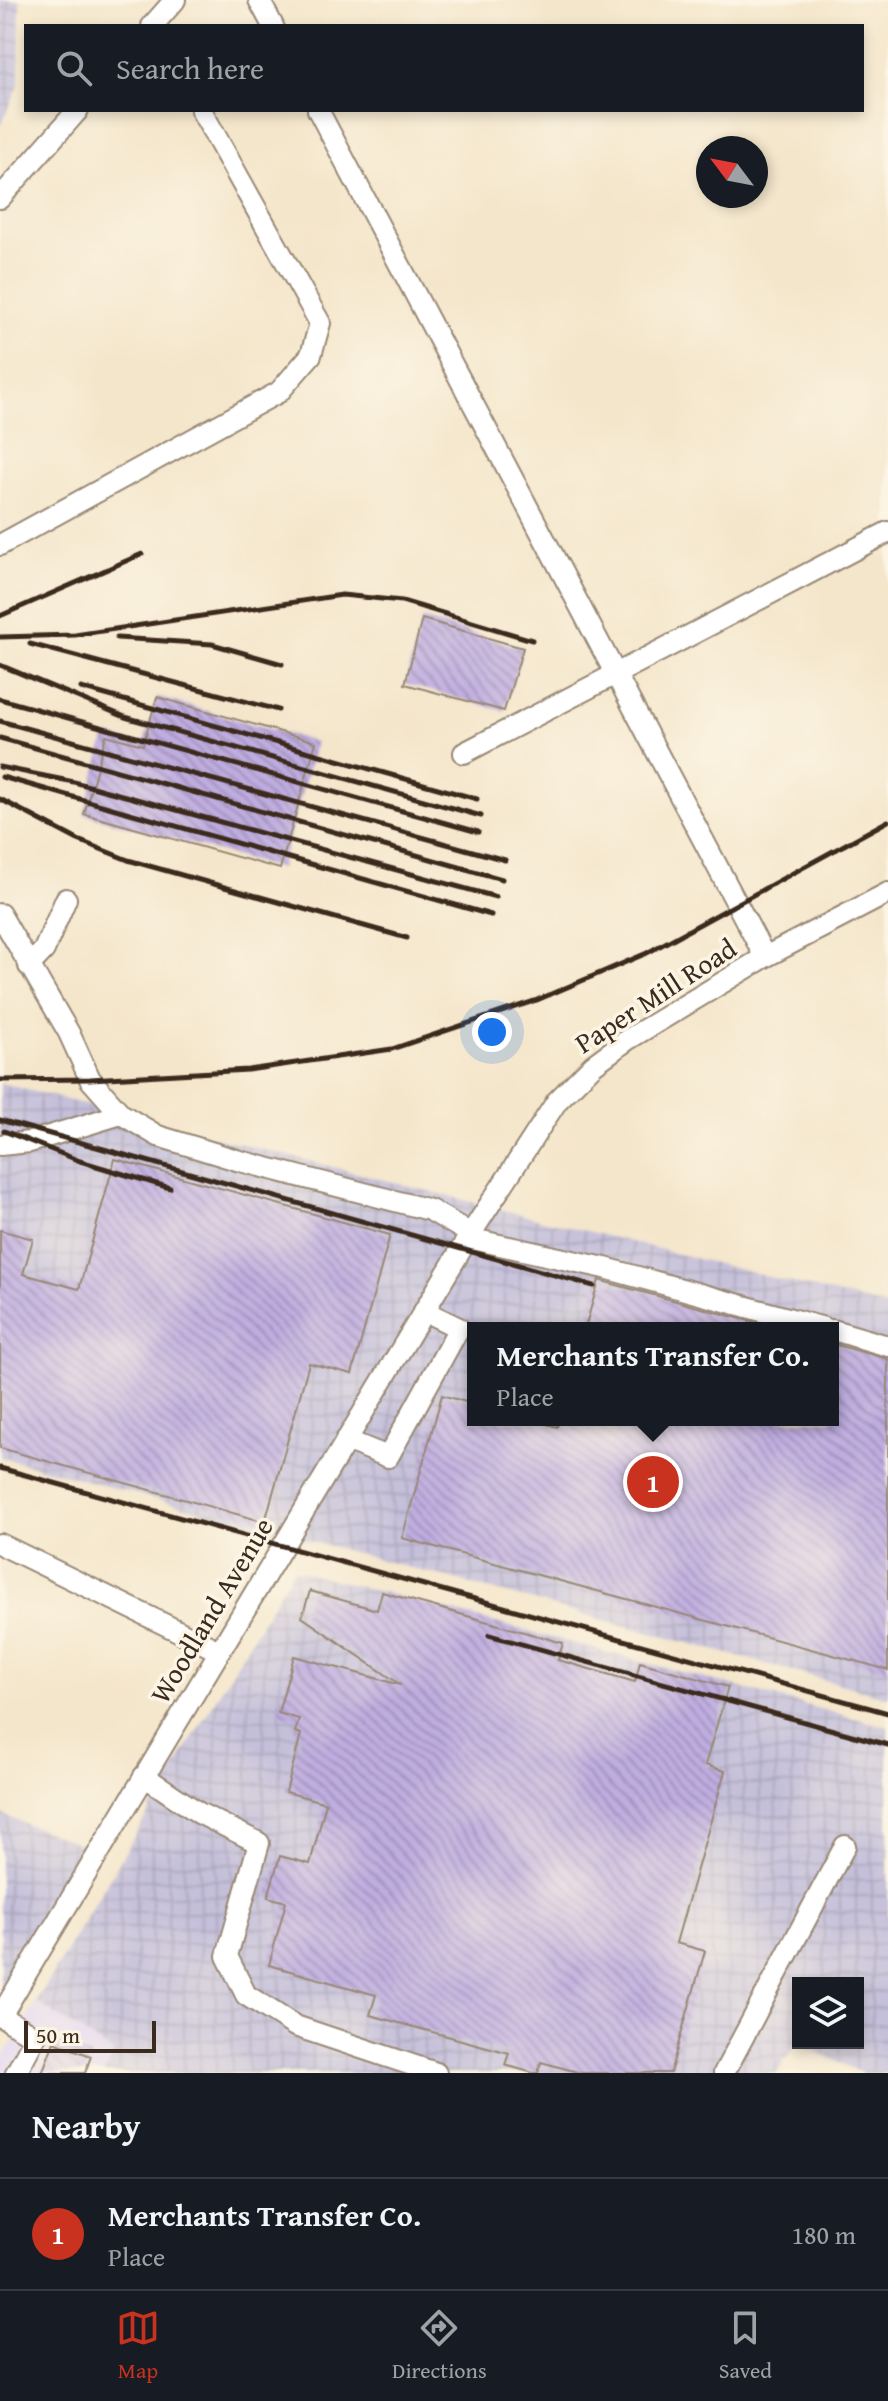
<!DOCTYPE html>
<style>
:root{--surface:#171b24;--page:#20242c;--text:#f1f3f6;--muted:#9ea1a6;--line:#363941;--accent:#c8321e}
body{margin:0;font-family:"Gentium Book Plus",serif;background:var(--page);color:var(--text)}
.controls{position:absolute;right:24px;bottom:24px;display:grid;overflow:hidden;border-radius:0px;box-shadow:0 4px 12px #0003}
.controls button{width:72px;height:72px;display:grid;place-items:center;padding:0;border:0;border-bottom:2px solid var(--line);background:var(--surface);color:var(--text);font:40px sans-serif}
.compass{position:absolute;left:696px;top:136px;width:72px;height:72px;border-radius:50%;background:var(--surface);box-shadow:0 4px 12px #0003;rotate:302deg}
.scale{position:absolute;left:24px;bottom:20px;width:132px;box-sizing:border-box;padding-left:8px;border:4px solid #3b2a1e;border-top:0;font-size:22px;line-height:28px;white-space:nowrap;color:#3b2a1e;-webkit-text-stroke:6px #fcf5e5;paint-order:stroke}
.you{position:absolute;left:492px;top:1032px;width:28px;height:28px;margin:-20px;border:6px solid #fff;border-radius:50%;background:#1a73e8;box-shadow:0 0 0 12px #1a73e833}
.badge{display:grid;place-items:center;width:52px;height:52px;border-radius:50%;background:var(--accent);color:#fff;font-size:26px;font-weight:700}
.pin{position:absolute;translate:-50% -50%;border:4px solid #fff;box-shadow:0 2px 8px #0006}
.popup{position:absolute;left:467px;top:1322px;width:372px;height:104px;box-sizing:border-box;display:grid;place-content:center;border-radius:0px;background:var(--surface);filter:drop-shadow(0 2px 6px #0005);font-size:26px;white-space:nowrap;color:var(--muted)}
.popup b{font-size:30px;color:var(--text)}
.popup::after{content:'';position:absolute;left:50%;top:100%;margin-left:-16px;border:16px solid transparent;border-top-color:var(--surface)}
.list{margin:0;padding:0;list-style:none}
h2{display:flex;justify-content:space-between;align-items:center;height:104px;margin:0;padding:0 32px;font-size:34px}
h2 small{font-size:26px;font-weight:400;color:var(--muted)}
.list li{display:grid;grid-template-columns:52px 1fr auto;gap:24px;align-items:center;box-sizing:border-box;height:112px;padding:0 32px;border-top:2px solid var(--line)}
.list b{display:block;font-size:30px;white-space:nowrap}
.list p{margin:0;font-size:26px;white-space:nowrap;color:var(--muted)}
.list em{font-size:26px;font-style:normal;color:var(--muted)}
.icon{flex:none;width:44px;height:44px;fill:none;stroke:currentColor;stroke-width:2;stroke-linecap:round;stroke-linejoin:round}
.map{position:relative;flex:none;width:888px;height:2073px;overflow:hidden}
.search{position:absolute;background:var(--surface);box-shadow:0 4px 12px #0003;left:24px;right:24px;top:24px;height:88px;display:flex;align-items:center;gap:20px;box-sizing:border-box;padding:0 28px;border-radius:0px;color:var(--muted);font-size:30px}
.sheet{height:216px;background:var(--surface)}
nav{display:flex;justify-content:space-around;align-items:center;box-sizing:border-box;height:112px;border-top:2px solid var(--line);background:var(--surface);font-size:22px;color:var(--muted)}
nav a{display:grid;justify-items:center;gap:4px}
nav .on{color:var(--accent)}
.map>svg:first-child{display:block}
.built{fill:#e1d4f3}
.industrial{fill:url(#industrial-grid);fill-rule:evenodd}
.building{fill:url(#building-back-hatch)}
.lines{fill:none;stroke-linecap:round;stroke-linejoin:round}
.minor-casing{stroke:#988874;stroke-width:24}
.minor{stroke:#fff;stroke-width:20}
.rail{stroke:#3b2a1e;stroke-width:5}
.labels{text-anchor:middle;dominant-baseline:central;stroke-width:7;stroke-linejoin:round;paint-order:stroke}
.street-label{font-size:28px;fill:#3b2a1e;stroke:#fcf5e5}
</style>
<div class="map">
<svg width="888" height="2073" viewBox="0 0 888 2073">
<defs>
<pattern id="industrial-grid" width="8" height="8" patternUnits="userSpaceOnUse" patternTransform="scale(2)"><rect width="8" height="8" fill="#c5c0da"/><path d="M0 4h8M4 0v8" fill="none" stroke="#aaa5bb"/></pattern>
<pattern id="building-back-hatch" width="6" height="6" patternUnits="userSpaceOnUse" patternTransform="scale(2)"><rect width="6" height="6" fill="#bfade0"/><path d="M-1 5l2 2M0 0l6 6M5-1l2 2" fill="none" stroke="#9c8db5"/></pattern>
</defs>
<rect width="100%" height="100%" fill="#fcf5e5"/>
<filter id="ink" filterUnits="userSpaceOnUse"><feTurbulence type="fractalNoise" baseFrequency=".0125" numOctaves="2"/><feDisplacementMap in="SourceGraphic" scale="16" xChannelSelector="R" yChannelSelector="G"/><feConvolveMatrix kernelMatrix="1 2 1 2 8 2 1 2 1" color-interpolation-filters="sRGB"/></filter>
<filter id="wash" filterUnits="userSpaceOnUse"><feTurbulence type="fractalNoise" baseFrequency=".006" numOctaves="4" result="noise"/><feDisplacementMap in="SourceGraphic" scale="32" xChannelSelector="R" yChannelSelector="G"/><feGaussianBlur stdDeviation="1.8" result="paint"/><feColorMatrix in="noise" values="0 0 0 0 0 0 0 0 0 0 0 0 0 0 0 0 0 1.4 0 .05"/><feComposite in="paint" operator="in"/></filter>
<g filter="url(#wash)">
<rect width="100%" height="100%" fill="#f4e6cb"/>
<!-- built -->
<path class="built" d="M36 2002 114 2053 104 2073H0V2063Z"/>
<!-- industrial -->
<path class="industrial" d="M0 0H20L19 85 0 127Z
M0 1083 888 1307V1697L0 1457ZM473 1328H833V1420H473Z
M293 1569 888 1727V2073H862L797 2043 777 2073H104L114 2053 36 2002ZM798 1983H858V2043H798Z
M0 1814 83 1845 0 1988Z"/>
<g id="blocks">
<!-- building -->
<path class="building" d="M422 619 523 648 504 711 405 684Z
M157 697 316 742 280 869 84 814 106 735 143 745Z
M115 1159 390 1235 352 1374 309 1363 265 1522 0 1448V1230L33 1239 23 1274 79 1289Z
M599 1280 602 1281 775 1328H585Z
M833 1344 888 1359V1670L402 1538 442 1395 473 1404V1420H533L557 1427 559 1420H833Z
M310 1591 377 1610 382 1592 563 1643 558 1660 635 1682 640 1662 728 1687 705 1765 725 1771 676 1943 705 1951 670 2073H581L541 2062 538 2073H533L505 2065 509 2053 370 2015 376 1995 269 1965 286 1902 268 1897 280 1856 310 1864 326 1803 286 1792 301 1734 295 1732 299 1719 278 1713 294 1656 401 1685 302 1617Z
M54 2042 91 2056 85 2073H42Z"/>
</g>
</g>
<g filter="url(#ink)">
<use href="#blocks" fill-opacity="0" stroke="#988874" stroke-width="2"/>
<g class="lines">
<defs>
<path id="minor" d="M259 0 273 26
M152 26 175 0
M318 110 765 957
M0 198 78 110
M0 545 279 392 311 355 320 323 201 110
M464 753 888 532
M0 914 69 1033 90 1079 121 1114 158 1136 240 1161 430 1210 471 1234
M29 966 44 950 66 899
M0 1145 30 1142 121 1114
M468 1238 605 1268 824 1328
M833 1330 888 1346
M346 1440 388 1457 459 1328 424 1311
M0 1544 219 1651
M144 1776 199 1813 259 1843 227 1956 246 1995 295 2026 436 2073
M1 2016 35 2037 16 2073
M0 2017 468 1238 557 1101 593 1065 627 1040 765 957 888 893
M724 2073 845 1846"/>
</defs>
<!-- minor casing -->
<use href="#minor" class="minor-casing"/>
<!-- minor -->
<use href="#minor" class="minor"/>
<!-- rail -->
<path class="rail" d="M0 616 142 554
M0 637 75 635 342 595 402 601 532 640
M117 638 212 644 282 664
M30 644 278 710
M0 665 125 717 481 816
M81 688 477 799
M0 699 478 832
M0 721 505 860
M0 738 502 879
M0 767 74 782 496 897
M2 777 491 915
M0 799 78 840 128 860 407 938
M0 1080 90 1079 248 1070 392 1049 537 1000 647 953 888 821
M0 1120 594 1286
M4 1131 80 1161 170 1188
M0 1468 888 1713
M489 1635 888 1745"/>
</g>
</g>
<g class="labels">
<!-- street labels -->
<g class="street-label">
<text transform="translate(655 995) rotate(-33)">Paper Mill Road</text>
<text transform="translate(211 1610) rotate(-59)">Woodland Avenue</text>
</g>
</g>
</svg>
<div class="controls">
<button><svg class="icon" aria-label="layers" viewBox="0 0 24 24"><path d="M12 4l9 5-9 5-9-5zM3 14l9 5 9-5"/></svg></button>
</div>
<svg class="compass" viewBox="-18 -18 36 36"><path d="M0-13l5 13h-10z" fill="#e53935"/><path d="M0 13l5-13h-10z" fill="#9ea1a6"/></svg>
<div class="scale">50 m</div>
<div class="you"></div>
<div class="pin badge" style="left:653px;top:1482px">1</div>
<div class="popup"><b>Merchants Transfer Co.</b>Place</div>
<div class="search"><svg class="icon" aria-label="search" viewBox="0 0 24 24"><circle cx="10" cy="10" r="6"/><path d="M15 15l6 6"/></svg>Search here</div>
</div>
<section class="sheet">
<h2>Nearby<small></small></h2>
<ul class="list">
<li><span class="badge">1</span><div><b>Merchants Transfer Co.</b><p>Place</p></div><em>180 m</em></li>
</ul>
</section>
<nav>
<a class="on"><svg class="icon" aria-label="map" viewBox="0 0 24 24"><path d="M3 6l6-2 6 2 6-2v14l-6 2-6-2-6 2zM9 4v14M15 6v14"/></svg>Map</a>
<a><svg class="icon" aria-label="directions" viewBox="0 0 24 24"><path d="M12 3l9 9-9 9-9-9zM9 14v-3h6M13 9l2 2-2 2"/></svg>Directions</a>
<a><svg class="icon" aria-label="saved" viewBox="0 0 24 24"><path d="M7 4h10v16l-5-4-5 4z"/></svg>Saved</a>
</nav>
